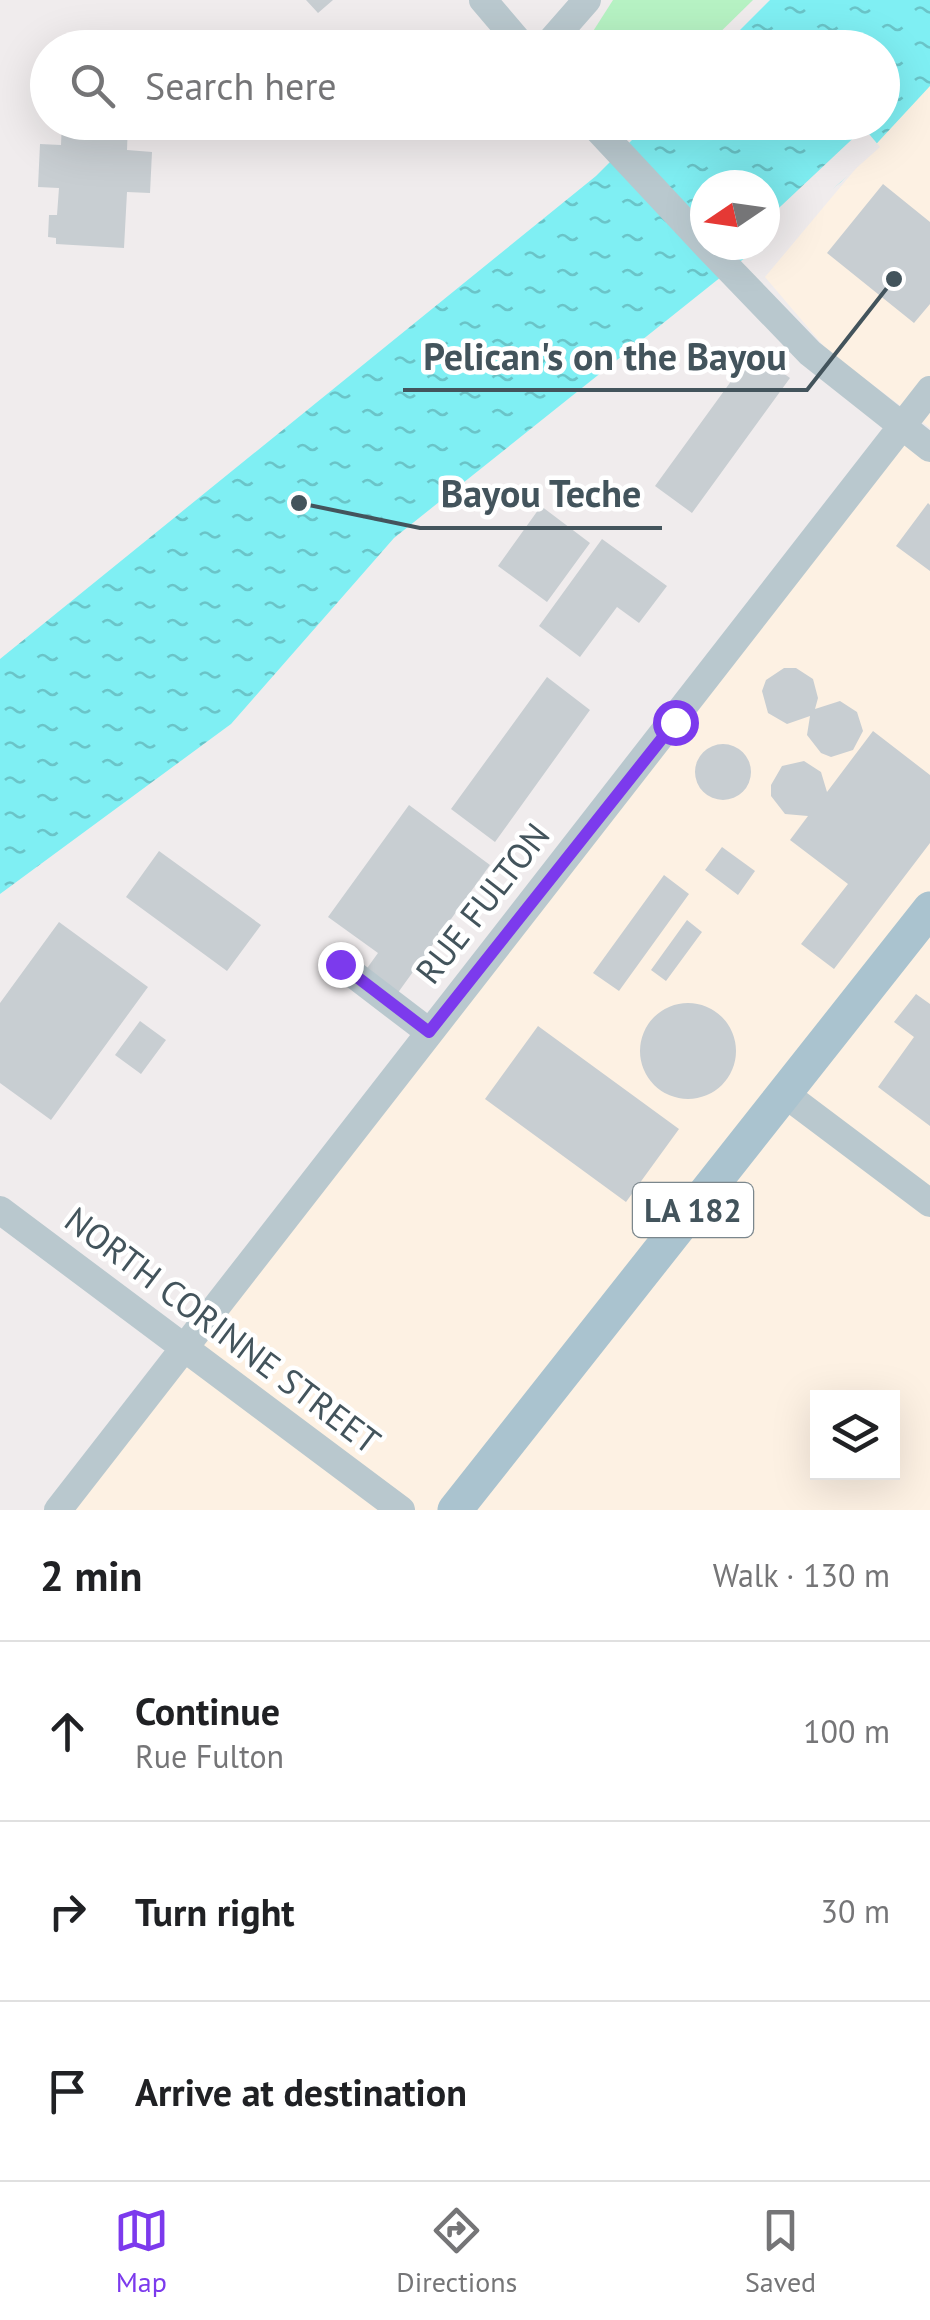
<!DOCTYPE html>
<meta charset="utf-8">
<style>
:root{--surface:#fff;--page:#f2f2f2;--text:#202124;--muted:#757577;--line:#e0e0e0;--accent:#7c3aed}
body{margin:0;font-family:"PT Sans",sans-serif;background:var(--page);color:var(--text)}
.controls{position:absolute;right:30px;bottom:30px;display:grid;overflow:hidden;border-radius:0px;box-shadow:0 10px 40px #0002}
.controls button{width:90px;height:90px;display:grid;place-items:center;padding:0;border:0;border-bottom:2px solid var(--line);background:var(--surface);color:var(--text);font:50px sans-serif}
.compass{position:absolute;left:690px;top:170px;width:90px;height:90px;border-radius:50%;background:var(--surface);box-shadow:0 10px 40px #0002;rotate:257deg}
.stop{position:absolute;width:30px;height:30px;margin:-22px;border:8px solid #7c3aed;border-radius:50%;background:#fff}
.stop.end{background:#7c3aed;border-color:#fff;box-shadow:0 2px 10px #0008}
.list{margin:0;padding:0;list-style:none}
h2{display:flex;justify-content:space-between;align-items:center;height:130px;margin:0;padding:0 40px;font-size:42px}
h2 small{font-size:32px;font-weight:400;color:var(--muted)}
.list li{display:grid;grid-template-columns:65px 1fr auto;gap:30px;align-items:center;box-sizing:border-box;height:180px;padding:0 40px;border-top:2px solid var(--line)}
.list b{display:block;font-size:38px;white-space:nowrap}
.list p{margin:0;font-size:32px;white-space:nowrap;color:var(--muted)}
.list em{font-size:32px;font-style:normal;color:var(--muted)}
.icon{flex:none;width:55px;height:55px;fill:none;stroke:currentColor;stroke-width:2;stroke-linecap:round;stroke-linejoin:round}
.map{position:relative;flex:none;width:930px;height:1510px;overflow:hidden}
.search{position:absolute;background:var(--surface);box-shadow:0 10px 40px #0002;left:30px;right:30px;top:30px;height:110px;display:flex;align-items:center;gap:25px;box-sizing:border-box;padding:0 35px;border-radius:55px;color:var(--muted);font-size:38px}
.sheet{height:670px;background:var(--surface)}
nav{display:flex;justify-content:space-around;align-items:center;box-sizing:border-box;height:140px;border-top:2px solid var(--line);background:var(--surface);font-size:28px;color:var(--muted)}
nav a{display:grid;justify-items:center;gap:5px}
nav .on{color:var(--accent)}
.map>svg:first-child{display:block}
.commercial{fill:#fdf1e3;fill-rule:evenodd}
.green{fill:#b6f2c3}
.water{fill:url(#water-ripples)}
.pier{fill:#f0eced}
.building{fill:#c8ced2}
.lines{fill:none;stroke-linecap:round;stroke-linejoin:round}
.minor{stroke:#b9c8ce;stroke-width:28}
.major{stroke:#aac3cf;stroke-width:35}
.route{stroke:#7c3aed;stroke-width:12}
.labels{text-anchor:middle;dominant-baseline:central;stroke-width:9;stroke-linejoin:round;paint-order:stroke}
.shield{fill:#fff;stroke:#7b878d;stroke-width:2.5}
.shield-label{font-size:32px;font-weight:bold;fill:#43545c}
.street-label{font-size:35px;fill:#43545c;stroke:#fff}
.leader{fill:none;stroke:#43545c;stroke-width:4}
.callout-dot{fill:#43545c;stroke:#fff;stroke-width:4}
.callout-label{font-size:38px;text-anchor:middle;font-weight:bold;fill:#43545c;stroke:#fff;stroke-width:9;stroke-linejoin:round;paint-order:stroke}
</style>
<div class="map">
<svg width="930" height="1510" viewBox="0 0 930 1510">
<defs>
<pattern id="water-ripples" width="26" height="14" patternUnits="userSpaceOnUse" patternTransform="scale(2.5)"><rect width="26" height="14" fill="#7feff3"/><path d="M2 4q2-2 4 0t4 0M15 11q2-2 4 0t4 0" fill="none" stroke="#6ac4c8"/></pattern>
</defs>
<rect width="100%" height="100%" fill="#f0eced"/>
<!-- commercial -->
<path class="commercial" d="M930 80V428L828 351 765 277Z
M902 427 930 449V1510H60ZM818 1398H892V1472H818Z"/>
<!-- green -->
<path class="green" d="M613 0H753L705 47H583Z"/>
<!-- water -->
<path class="water" d="M770 0H930V86L841 182 765 242V185H705V245H761L394 538 231 724 0 894V659L596 176 649 123 882 122V48L723 47Z"/>
<!-- pier -->
<path class="pier" d="M864 128 880 147 769 246 765 221Z"/>
<!-- building -->
<path class="building" d="M306 0H333L318 13Z
M62 122H128L127 150 152 152 150 193 127 192 124 248 56 244V238L48 237 49 215H57L59 188 38 187 40 144 61 145Z
M883 184 930 222V304L914 323 827 253Z
M753 351 790 378 692 513 655 486Z
M928 503 930 505V571L896 546Z
M541 506 590 543 547 602 498 566Z
M602 539 667 586 639 623 617 607 580 657 539 626Z
M784 668H796L813 679 818 698 815 709 840 701 857 712 863 731 853 750 831 757 821 753 807 735 810 716 787 724 768 713 762 691 766 680Z
M547 677 590 710 495 842 451 809Z
M873 731 930 775V843L834 969 801 944 848 884 790 840 808 816 785 814 771 796V785L782 766 804 761 821 772 827 792Z
M695 772a28 28 0 1 1 56 0a28 28 0 1 1-56 0Z
M409 805 490 865 397 994 365 971 378 953 328 917Z
M722 847 755 871 738 895 705 870Z
M159 851 261 925 227 971 126 897Z
M664 875 689 894 619 991 593 973Z
M687 920 702 932 666 981 651 970Z
M59 922 148 987 51 1120 0 1083V1003Z
M916 994 930 1004V1126L878 1087 914 1037 894 1022Z
M640 1051a48 48 0 1 1 96 0a48 48 0 1 1-96 0Z
M140 1021 166 1040 141 1074 115 1055Z
M538 1026 679 1129 626 1202 485 1099Z"/>
<g class="lines">
<!-- minor -->
<path class="minor" d="M483 0 524 48
M545 48 587 0
M591 122 705 244
M706 245 810 353 930 448
M340 964 429 1032
M785 1094 930 1203
M0 1210 401 1510
M58 1510 930 390"/>
<!-- major -->
<path class="major" d="M455 1510 930 909"/>
</g>
<g class="lines">
<!-- route -->
<path class="route" d="M340 964 429 1032 675 722"/>
</g>
<g class="labels">
<!-- shield labels -->
<rect class="shield" x="633" y="1183" width="120" height="54" rx="8"/>
<g class="shield-label">
<text x="693" y="1210">LA 182</text>
</g>
<!-- street labels -->
<g class="street-label">
<text transform="translate(482 903) rotate(-52)">RUE FULTON</text>
<text transform="translate(223 1330) rotate(37)">NORTH CORINNE STREET</text>
</g>
</g>
<!-- callouts -->
<path class="leader" d="M894 279L807 390H403M299 503L420 528H662"/>
<g class="callout-dot">
<circle cx="894" cy="279" r="10"/>
<circle cx="299" cy="503" r="10"/>
</g>
<g class="callout-label">
<text x="605" y="370">Pelican's on the Bayou</text>
<text x="541" y="507">Bayou Teche</text>
</g>
</svg>
<div class="controls">
<button><svg class="icon" aria-label="layers" viewBox="0 0 24 24"><path d="M12 4l9 5-9 5-9-5zM3 14l9 5 9-5"/></svg></button>
</div>
<svg class="compass" viewBox="-18 -18 36 36"><path d="M0-13l5 13h-10z" fill="#e53935"/><path d="M0 13l5-13h-10z" fill="#757577"/></svg>
<div class="stop" style="left:675px;top:722px"></div>
<div class="stop end" style="left:340px;top:964px"></div>
<div class="search"><svg class="icon" aria-label="search" viewBox="0 0 24 24"><circle cx="10" cy="10" r="6"/><path d="M15 15l6 6"/></svg>Search here</div>
</div>
<section class="sheet">
<h2>2 min<small>Walk · 130 m</small></h2>
<ul class="list">
<li><svg class="icon" aria-label="ahead" viewBox="0 0 24 24"><path d="M12 20V5M6 11l6-6 6 6"/></svg><div><b>Continue</b><p>Rue Fulton</p></div><em>100 m</em></li>
<li><svg class="icon" aria-label="right" viewBox="0 0 24 24"><path d="M7 20v-9h11M14 6l5 5-5 5"/></svg><div><b>Turn right</b></div><em>30 m</em></li>
<li><svg class="icon" aria-label="arrive" viewBox="0 0 24 24"><path d="M6 21V4h12l-3 4 3 4H6"/></svg><div><b>Arrive at destination</b></div></li>
</ul>
</section>
<nav>
<a class="on"><svg class="icon" aria-label="map" viewBox="0 0 24 24"><path d="M3 6l6-2 6 2 6-2v14l-6 2-6-2-6 2zM9 4v14M15 6v14"/></svg>Map</a>
<a><svg class="icon" aria-label="directions" viewBox="0 0 24 24"><path d="M12 3l9 9-9 9-9-9zM9 14v-3h6M13 9l2 2-2 2"/></svg>Directions</a>
<a><svg class="icon" aria-label="saved" viewBox="0 0 24 24"><path d="M7 4h10v16l-5-4-5 4z"/></svg>Saved</a>
</nav>
